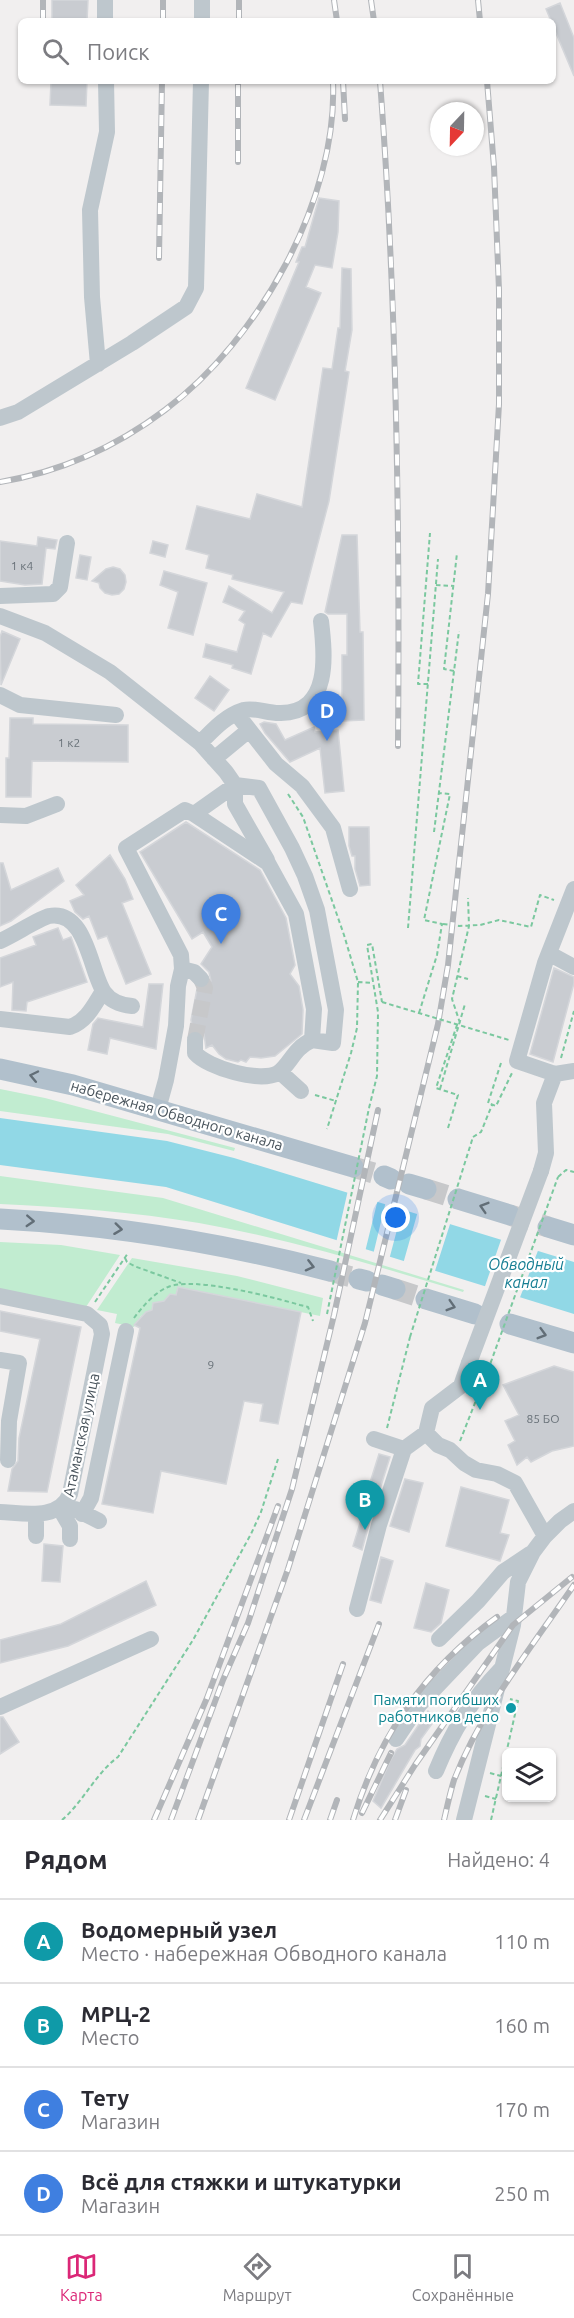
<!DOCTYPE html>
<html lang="ru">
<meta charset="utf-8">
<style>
:root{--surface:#fff;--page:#f2f2f3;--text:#2b2b33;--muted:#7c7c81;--line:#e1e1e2;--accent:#db2777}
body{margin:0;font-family:Ubuntu,sans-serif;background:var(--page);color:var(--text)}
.controls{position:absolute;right:18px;bottom:18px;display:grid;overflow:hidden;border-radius:9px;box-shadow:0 2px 4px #0004}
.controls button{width:54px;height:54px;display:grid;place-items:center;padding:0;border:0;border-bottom:2px solid var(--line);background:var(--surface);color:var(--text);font:30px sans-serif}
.compass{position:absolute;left:430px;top:102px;width:54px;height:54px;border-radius:50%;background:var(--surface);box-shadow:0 2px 4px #0004;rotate:202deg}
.you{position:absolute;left:396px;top:1218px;width:21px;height:21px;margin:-15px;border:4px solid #fff;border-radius:50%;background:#1a73e8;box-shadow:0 0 0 9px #1a73e833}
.badge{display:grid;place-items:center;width:39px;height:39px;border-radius:50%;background:var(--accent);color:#fff;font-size:20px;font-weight:700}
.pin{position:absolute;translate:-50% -50px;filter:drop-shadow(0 2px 3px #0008)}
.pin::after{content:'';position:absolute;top:32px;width:21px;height:18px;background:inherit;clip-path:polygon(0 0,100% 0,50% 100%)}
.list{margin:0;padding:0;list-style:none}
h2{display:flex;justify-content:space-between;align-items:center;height:78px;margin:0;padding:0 24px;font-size:26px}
h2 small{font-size:20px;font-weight:400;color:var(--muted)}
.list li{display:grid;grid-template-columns:39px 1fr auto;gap:18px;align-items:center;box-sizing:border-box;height:84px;padding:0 24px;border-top:2px solid var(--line)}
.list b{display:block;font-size:22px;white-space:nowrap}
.list p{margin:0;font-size:20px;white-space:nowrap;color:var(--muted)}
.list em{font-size:20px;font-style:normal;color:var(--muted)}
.icon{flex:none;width:33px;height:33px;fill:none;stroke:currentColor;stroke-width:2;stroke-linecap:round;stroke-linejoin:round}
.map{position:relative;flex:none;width:574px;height:1820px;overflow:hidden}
.search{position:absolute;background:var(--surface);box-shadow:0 2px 4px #0004;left:18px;right:18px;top:18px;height:66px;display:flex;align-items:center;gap:15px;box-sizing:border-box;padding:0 21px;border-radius:9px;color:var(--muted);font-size:22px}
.sheet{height:414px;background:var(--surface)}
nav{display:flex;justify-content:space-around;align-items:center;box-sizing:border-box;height:84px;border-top:2px solid var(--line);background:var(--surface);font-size:16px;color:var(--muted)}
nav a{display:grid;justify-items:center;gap:3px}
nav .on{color:var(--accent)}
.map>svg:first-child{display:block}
.green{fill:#c1ecd0}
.water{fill:#91d8e6}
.pier{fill:#f1efef}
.building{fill:#c9ccd1;stroke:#d4d6da;stroke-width:1.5}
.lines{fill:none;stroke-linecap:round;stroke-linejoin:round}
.minor-tunnel{stroke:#c7c8ca;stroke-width:16;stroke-dasharray:16 8;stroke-linecap:butt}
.major-tunnel{stroke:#c7c8ca;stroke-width:21;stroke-dasharray:21 10;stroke-linecap:butt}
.path{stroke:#7bc89f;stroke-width:2;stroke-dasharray:4.5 3;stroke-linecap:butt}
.minor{stroke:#bec7cd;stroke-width:16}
.major{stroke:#b1c0cc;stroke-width:21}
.rail-casing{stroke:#b2b5b9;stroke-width:6}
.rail{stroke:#fff;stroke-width:4;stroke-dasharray:11;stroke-linecap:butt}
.path-bridge{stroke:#7bc89f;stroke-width:2;stroke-dasharray:4.5 3;stroke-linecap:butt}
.minor-bridge{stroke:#bec7cd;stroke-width:16}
.oneway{stroke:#626e77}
.culture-dot{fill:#0f9aa8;stroke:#fff;stroke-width:2}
.labels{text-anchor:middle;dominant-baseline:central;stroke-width:4.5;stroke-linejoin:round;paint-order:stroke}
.number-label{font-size:12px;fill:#687178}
.street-label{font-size:15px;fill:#48535b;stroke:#fff}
.culture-label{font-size:15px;fill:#0d838f;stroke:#fff;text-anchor:end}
.water-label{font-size:16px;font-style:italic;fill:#167e93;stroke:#fff}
</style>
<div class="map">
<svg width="574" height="1820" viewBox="0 0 574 1820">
<rect width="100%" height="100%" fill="#f1efef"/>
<!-- green -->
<path class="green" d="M0 1089 45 1098 235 1148 234 1151 168 1134 0 1111Z
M0 1176 163 1198 464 1290 463 1292C377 1266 289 1239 199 1223 134 1212 66 1207 0 1204Z
M0 1242 61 1245 120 1255 86 1307 0 1289Z
M132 1258 237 1276 323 1298 320 1316 178 1287 176 1295 170 1294 164 1301 153 1304 152 1310 141 1316 134 1327 115 1323 117 1314 97 1310Z"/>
<!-- water -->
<path class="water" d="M0 1118 167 1141 234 1158 574 1262V1314L166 1187 0 1165Z"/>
<!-- pier -->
<path class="pier" d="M348 1190 378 1199 365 1252 336 1243Z
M386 1201 403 1207 389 1260 373 1255Z
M418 1211 451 1221 434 1274 403 1264Z
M502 1237 539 1248 519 1300 484 1289Z"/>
<!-- building -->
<path class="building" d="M52 0H88L87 21H52Z
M560 3 574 38V76L553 26V21H551L546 9Z
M51 81H87L86 106 50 105Z
M319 198 339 201 338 232 332 268 315 265 306 287 321 293 275 400 246 388 299 262H296L302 247H305Z
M342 268 351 269 352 330 345 371 349 372 329 501 302 604 291 602 271 637 263 633 251 674 232 668 233 665 203 657 206 644 237 652 245 624 239 620 245 611 223 602 229 586 272 613 284 592 232 579 233 575 206 568 209 555 186 549 197 506 250 519 257 494 302 507 323 368 332 369 338 328H340Z
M342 535H357L360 632H363L364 720 342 721V655H347V614H328L325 612Z
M38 537 57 540 55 549 46 548 42 584 25 585 0 581V541L37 546Z
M153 541 168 545 165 557 150 553Z
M80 555 91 557 87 580 76 578Z
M113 567 120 569 125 575 126 582 124 589 119 594 112 595 105 593 100 588 99 583 92 581 106 569Z
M164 571 207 583 193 635 168 628 178 592 160 585Z
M2 631 20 639 1 685 0 637Z
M210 676 229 690 214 711 195 698Z
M10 718H33V724L128 725V762L32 761 31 797H6V758H9Z
M264 722 276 724 285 740 314 727 315 732 338 730 344 791 325 793 320 748 290 762 265 733 260 724Z
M186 822 260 870 286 918 295 965 290 974 299 986 303 1010 302 1034 275 1056 261 1058 250 1057 246 1062 241 1060 238 1062 226 1059 219 1054 212 1045 206 1048 204 1034 200 1031 193 1030 191 1020 197 989H204L211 981 209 972 201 964 212 947 203 932 192 939 140 852Z
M349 827H369L370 885 360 886 355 869V856H352L349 846Z
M110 855 125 879 133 899 122 903 151 974 126 984 107 936 98 939 89 916 83 919 75 912 70 901 84 895 76 885Z
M0 863H3L11 890 58 868 64 881 11 921 0 926Z
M58 928 63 940 71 937 87 982 27 1002 26 1011 12 1010 13 982 0 987V958L36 945 33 937Z
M554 968 574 977V983L553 1062 530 1054Z
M149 984H163L156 1049 110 1038 107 1054 88 1050 93 1024 98 1018 143 1027Z
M178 1287 301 1312 278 1424 260 1421 263 1404 244 1401 226 1484 161 1471 153 1513 102 1504 140 1328 134 1325 146 1312 152 1310 153 1303 164 1301 170 1294 176 1295Z
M0 1311 81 1327 47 1492 8 1491 12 1469 18 1461 19 1438 40 1339 0 1331Z
M554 1366 574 1372V1446L552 1451 531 1462 527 1457 517 1465 508 1445 515 1441 505 1421 519 1415 503 1385Z
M379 1454 390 1457 379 1492 368 1489Z
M405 1479 423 1483 409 1532 390 1526Z
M461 1487 509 1500 500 1533 509 1535 500 1561 446 1546Z
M364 1510 372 1513 362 1550 353 1546Z
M44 1544 63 1546 60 1582 42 1581Z
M381 1557 393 1561 381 1603 370 1600Z
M146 1581 156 1605 68 1646 0 1663V1640L61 1624Z
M426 1583 449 1590 441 1623 431 1632 414 1628Z
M428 1711 437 1717 421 1739 420 1746 415 1750 381 1808 373 1801 390 1761 397 1749 405 1745Z
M0 1717H3L19 1742 0 1754Z"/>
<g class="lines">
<!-- minor-tunnel -->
<path class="minor-tunnel" d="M195 1040 205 988 201 979"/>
<!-- major-tunnel -->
<path class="major-tunnel" d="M353 1167 384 1176
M426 1189 458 1199
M510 1215 548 1227
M330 1271 359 1279
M395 1289 426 1299"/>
<!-- path -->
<path class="path" d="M436 585 454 586
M454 671 444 669 457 553
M428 684H418L430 533
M288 794 303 817 344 935 358 982 357 1028 351 1053 327 1129
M434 832 459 631
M443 924 459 926 480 925 499 920 531 927 540 895 554 900
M408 928 438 559
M457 976 468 979
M358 982 373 983
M419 1013 437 955 442 924 424 920 450 794 439 793
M460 1023 452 999 469 926 468 898
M561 1058 574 1011
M501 1063 488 1103 496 1106 512 1073
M440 1089 465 1004
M315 1095 336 1101
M369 1108 377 1076 378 1012 367 945 372 944 382 1002
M448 1128 458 1095 436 1088 457 1025
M473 1137 481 1132 492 1105
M558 1177 566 1170 574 1172
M125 1258 127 1262 134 1266 181 1283
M95 1302 128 1253
M134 1318C143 1306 154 1293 168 1287 192 1276 273 1297 300 1305L308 1307 313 1321
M387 1428 410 1337
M460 1441 488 1370
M490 1773 501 1776
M485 1796 496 1799
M62 1820C84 1801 95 1774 118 1757L193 1640 251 1534 261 1512 278 1459
M491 1820 518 1701 510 1699"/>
<!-- minor -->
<path class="minor" d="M105 0V21
M202 21V0
M98 364 92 297 90 210 107 132 106 81
M0 418 18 412 132 343 186 307 196 288 201 81
M0 596 53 594 60 587 67 543
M0 616 45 633 110 672 200 743 226 772 235 785V804L267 860
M0 695 20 705 116 715
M236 713 276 764 302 786 333 828 350 889
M200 743C213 730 225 716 244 710 255 707 269 714 281 713 331 712 325 655 321 621
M214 759 249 730
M194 814 235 785 259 788 292 848 305 876 317 910 336 1010 333 1043 312 1040
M0 815 26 816 57 804
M574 889 545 963 517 1061 555 1074 574 1071
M0 941C12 936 40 918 49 916 87 909 90 972 104 992 111 1002 121 1005 132 1006
M550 954 574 967
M182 969 194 972 201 979
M0 1019 70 1027C87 1021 94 1005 103 991
M280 1072 301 1091
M158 1109 166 1080 176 1026 178 986 182 969 181 955 126 848 185 810 194 814 268 863 296 914 314 1009 312 1040C308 1042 303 1045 300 1048 292 1055 287 1067 278 1073 260 1083 208 1068 195 1053V1040
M541 1171 546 1153 544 1103 555 1074
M0 1296 87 1314 100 1325 102 1334 70 1494C59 1521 24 1513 0 1512
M0 1360 19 1363 9 1421 8 1460
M426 1433 438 1445 450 1450 464 1463 476 1470 497 1474 515 1483 545 1536
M374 1439 404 1449 426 1433 432 1408 461 1386 469 1363
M60 1509 70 1526V1539
M75 1509 99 1521
M82 1514 91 1498 126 1331
M36 1536V1514
M357 1609 379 1525 404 1449
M439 1639 478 1601 503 1572 530 1554
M0 1707 151 1639
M396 1739 419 1705 478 1643 515 1616
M436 1771C452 1732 471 1700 501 1669
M464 1820 513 1625 518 1582 533 1552 545 1536 560 1521 574 1511"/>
<!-- major -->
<path class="major" d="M0 1069 73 1085 353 1167
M384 1176 391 1179
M409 1184 426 1189
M458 1199 510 1215
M0 1219C112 1225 222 1243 330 1271
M548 1227 574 1235
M359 1279 367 1281
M382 1285 395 1289
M426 1299 475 1314
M510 1324 574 1343"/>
<defs>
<path id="rail" d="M334 0 337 21
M371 0 374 21
M478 0 480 21
M43 21V0
M163 21V0
M239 21V0
M343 81 345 119
M380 81C397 302 400 524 398 746
M238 162V81
M159 258 162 81
M0 482C60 472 116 447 165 410 259 340 338 199 333 81
M362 1813 391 1753
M154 1820 207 1698 278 1506
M171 1820 223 1680 248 1623 292 1489 334 1315 378 1110
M198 1820 288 1569 365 1323 438 1024 448 965 488 594 499 404V290L494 167 487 81
M289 1820 343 1664
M304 1820 379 1624
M330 1820 337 1800
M353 1820C379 1735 425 1669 497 1617
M380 1820 415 1765 513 1625 572 1577
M395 1820 406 1790
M444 1820C447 1807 450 1793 454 1780 482 1709 531 1648 574 1585"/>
</defs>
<!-- rail casing -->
<use href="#rail" class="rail-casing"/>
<!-- rail -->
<use href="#rail" class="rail"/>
<!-- path-bridge -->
<path class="path-bridge" d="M382 1002 509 1040
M327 1314 369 1108
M410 1337 473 1137
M488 1370 558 1177"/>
<!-- minor-bridge -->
<path class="minor-bridge" d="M469 1363 541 1171"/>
</g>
<!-- one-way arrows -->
<defs><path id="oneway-chevron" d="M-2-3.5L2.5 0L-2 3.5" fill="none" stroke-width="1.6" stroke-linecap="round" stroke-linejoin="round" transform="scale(1.5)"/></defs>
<g class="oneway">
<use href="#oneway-chevron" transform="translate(34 1076) rotate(-168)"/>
<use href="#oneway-chevron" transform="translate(484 1207) rotate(-163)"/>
<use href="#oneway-chevron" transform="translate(30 1221) rotate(3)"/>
<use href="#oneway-chevron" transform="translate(118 1229) rotate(7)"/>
<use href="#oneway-chevron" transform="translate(310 1266) rotate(14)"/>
<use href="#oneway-chevron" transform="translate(451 1306) rotate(17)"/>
<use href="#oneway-chevron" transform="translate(542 1334) rotate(16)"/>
</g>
<!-- markers -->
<circle class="culture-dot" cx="511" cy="1708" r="6"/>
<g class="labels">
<!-- number labels -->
<g class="number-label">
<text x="22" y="565">1 к4</text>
<text x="69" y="742">1 к2</text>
<text x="211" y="1364">9</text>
<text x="543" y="1418">85 БО</text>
</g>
<!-- street labels -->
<g class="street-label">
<text transform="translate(177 1115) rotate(16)">набережная Обводного канала</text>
<text transform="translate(81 1435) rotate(-78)">Атаманская улица</text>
</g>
<!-- culture labels -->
<g class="culture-label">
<text x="499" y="1699">Памяти погибших<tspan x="499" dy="17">работников депо</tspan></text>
</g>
<!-- water labels -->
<g class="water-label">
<text x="526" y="1264">Обводный<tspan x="526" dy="18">канал</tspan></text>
</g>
</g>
</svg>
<div class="controls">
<button><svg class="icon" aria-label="layers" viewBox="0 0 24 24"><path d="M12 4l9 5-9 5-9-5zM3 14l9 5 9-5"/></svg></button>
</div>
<svg class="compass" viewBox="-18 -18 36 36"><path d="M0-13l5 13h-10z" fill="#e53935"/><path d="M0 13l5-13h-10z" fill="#7c7c81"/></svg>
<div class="you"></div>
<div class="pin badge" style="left:480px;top:1410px;background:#0f9aa8">A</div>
<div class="pin badge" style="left:365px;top:1530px;background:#0f9aa8">B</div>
<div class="pin badge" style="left:221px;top:944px;background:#3f7fe0">C</div>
<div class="pin badge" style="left:327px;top:741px;background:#3f7fe0">D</div>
<div class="search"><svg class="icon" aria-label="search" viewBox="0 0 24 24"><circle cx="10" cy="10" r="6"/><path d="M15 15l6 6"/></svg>Поиск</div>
</div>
<section class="sheet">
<h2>Рядом<small>Найдено: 4</small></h2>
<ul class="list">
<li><span class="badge" style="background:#0f9aa8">A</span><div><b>Водомерный узел</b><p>Место · набережная Обводного канала</p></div><em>110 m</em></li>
<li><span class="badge" style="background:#0f9aa8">B</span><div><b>МРЦ-2</b><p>Место</p></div><em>160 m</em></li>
<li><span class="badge" style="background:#3f7fe0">C</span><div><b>Тету</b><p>Магазин</p></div><em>170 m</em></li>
<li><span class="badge" style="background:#3f7fe0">D</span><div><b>Всё для стяжки и штукатурки</b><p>Магазин</p></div><em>250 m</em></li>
</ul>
</section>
<nav>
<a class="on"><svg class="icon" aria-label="map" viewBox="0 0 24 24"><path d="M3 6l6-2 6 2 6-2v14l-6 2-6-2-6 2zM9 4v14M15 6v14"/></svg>Карта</a>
<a><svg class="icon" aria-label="directions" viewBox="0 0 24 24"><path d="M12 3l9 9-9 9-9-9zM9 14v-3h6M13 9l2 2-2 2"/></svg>Маршрут</a>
<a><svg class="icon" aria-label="saved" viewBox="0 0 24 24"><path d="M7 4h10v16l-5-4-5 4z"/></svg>Сохранённые</a>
</nav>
